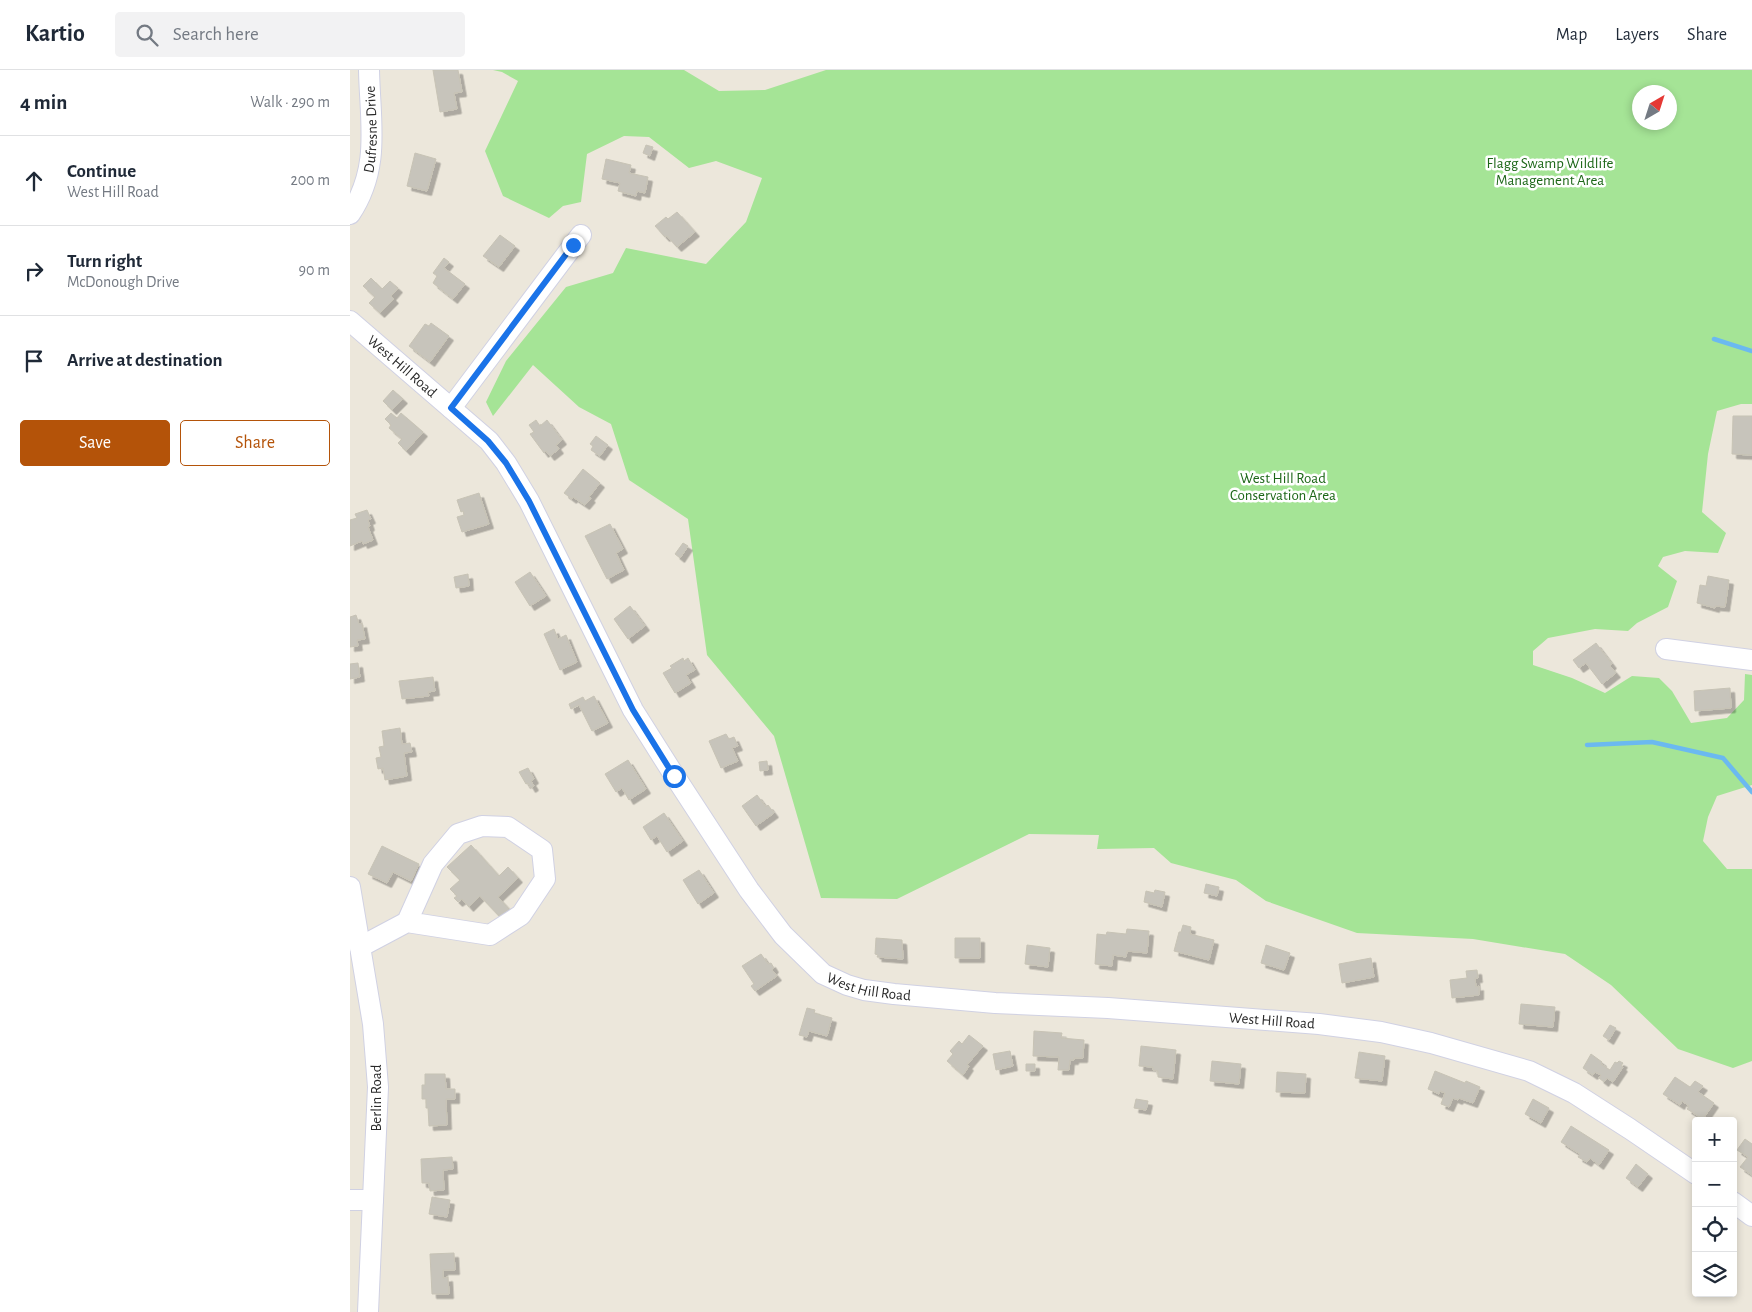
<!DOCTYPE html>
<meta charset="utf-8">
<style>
:root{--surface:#fff;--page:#f2f2f3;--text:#1f2937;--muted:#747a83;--line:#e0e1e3;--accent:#b45309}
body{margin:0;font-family:"Alegreya Sans",sans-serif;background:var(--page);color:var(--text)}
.controls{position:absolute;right:15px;bottom:15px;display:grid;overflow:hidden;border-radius:5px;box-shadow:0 2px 8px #0003}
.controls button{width:45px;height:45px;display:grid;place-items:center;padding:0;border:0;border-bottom:1px solid var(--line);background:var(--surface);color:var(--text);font:25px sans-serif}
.compass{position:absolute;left:1282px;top:15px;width:45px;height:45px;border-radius:50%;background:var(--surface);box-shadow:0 2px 8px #0003;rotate:39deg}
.stop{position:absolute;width:15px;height:15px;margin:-11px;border:4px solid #1a73e8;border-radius:50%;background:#fff}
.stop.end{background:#1a73e8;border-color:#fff;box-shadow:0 1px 5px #0008}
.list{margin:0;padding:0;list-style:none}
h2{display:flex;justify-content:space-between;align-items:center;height:65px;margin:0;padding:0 20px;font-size:21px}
h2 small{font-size:16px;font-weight:400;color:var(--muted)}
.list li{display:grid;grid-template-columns:32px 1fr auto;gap:15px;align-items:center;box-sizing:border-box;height:90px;padding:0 20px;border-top:1px solid var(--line)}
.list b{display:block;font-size:19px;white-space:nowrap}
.list p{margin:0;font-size:16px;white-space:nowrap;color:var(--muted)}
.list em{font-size:16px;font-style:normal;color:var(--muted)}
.actions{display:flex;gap:10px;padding:15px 20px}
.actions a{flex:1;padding:11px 0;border:1px solid var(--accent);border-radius:5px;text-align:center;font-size:18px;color:var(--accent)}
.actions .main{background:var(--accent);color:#fff}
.icon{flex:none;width:28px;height:28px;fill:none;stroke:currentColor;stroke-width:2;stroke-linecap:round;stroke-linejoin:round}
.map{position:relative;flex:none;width:1402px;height:1242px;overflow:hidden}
header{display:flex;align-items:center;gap:30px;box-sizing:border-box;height:70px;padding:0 25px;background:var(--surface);border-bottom:1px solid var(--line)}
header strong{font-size:24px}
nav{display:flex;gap:28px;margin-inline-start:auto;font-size:18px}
.search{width:350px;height:45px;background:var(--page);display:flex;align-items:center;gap:12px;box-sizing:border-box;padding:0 18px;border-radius:5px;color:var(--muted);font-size:19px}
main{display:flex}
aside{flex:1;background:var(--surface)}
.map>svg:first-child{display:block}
.green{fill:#a5e496;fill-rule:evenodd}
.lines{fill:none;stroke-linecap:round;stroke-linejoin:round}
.stream{stroke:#6bb9f0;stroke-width:4.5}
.building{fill:#c7c4bb;stroke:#c7c3b5;filter:url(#shadow)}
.minor-casing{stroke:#d0d1e3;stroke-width:22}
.minor{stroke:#fff;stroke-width:20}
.route{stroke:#1a73e8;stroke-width:6}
.labels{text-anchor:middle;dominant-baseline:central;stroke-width:5;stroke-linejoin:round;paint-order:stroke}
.street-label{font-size:15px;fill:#292929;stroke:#fff}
.park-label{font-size:15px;fill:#1d6718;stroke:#fff}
</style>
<header>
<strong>Kartio</strong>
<div class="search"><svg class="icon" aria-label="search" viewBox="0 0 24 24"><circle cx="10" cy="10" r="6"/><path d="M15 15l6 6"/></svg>Search here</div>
<nav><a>Map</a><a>Layers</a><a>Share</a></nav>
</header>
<main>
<aside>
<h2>4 min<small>Walk · 290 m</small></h2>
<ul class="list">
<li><svg class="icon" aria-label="ahead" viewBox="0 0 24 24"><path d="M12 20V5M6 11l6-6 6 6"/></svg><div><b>Continue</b><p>West Hill Road</p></div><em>200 m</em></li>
<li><svg class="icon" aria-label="right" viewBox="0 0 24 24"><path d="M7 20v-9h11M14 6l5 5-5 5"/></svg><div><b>Turn right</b><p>McDonough Drive</p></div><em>90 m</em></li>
<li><svg class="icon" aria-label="arrive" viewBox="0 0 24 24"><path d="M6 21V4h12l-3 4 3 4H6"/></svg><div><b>Arrive at destination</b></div></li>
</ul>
<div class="actions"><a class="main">Save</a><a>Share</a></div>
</aside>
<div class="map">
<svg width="1402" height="1242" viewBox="0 0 1402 1242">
<defs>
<filter id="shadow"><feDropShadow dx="4.5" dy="4.5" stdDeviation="0" flood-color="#0004"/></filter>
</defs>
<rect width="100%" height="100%" fill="#ece7db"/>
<!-- green -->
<path class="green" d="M143 0H334L369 21 415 20 476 0H1402V334H1391L1367 341 1358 384 1352 442 1376 463 1368 483 1335 481 1313 487 1308 496 1327 511 1318 537 1287 553 1278 561 1245 559 1198 568 1183 581V595L1222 608 1255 623 1282 606 1309 608 1322 621 1341 653 1377 648 1394 630 1395 604 1402 605V715L1367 726 1358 747 1353 771 1377 799H1402V991L1383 998 1328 979 1261 915 1215 884 1123 869 1007 863 916 831 886 810 821 793 804 778 747 779 749 765 679 764 547 829 471 828 424 666 357 585 338 449 279 410 261 354 229 337 183 295 143 346 136 332 156 291 216 217 263 203 276 178 356 194 396 152 412 108 366 91 339 98 299 67 274 66 237 84 231 132 213 136 199 148 153 126 135 81 168 11 152 2ZM1320 22V52H1290V22Z"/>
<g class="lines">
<!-- stream -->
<path class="stream" d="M1364 269 1402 281
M1237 675 1302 672 1373 688 1402 722"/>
</g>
<!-- building -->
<path class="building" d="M83 0H108L112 22 104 23 107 39 90 42Z
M296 75 303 77 300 86 293 83Z
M65 83 86 89 77 121 57 116Z
M256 89 281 95 279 103 298 107 295 123 287 121 286 126 268 121 270 113 252 109Z
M327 142 345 162 327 177 317 166 315 167 305 156 316 147 318 149Z
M150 165 165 176 149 197 133 186Z
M94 188 99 192 94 198 115 214 103 229 83 213 87 206 83 203Z
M21 208 32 219 40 211 48 218 41 226 44 229 30 243 19 233 25 227 13 216Z
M81 253 99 266 80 292 59 276 75 254 79 256Z
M43 320 53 329 42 340 33 331Z
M41 343 47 348 51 343 73 362 56 381 48 373 52 369 39 358 41 355 35 349Z
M1383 346H1402V385L1382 384Z
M186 350 190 356 197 350 212 370 206 375 209 379 200 386 196 381 194 383 180 364 184 362 179 355Z
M246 366 258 375 250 386 241 380 243 376 240 374Z
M233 399 250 413 239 427 241 428 235 435 223 427 222 429 214 423Z
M129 423 139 454 112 462 107 447 114 445 113 441 111 442 107 430Z
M17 440 21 449 18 450 20 456 18 457 23 470 13 474 12 471 0 476V450L7 448 5 444Z
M260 454 273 479 266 483 274 500 257 509 235 466Z
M333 473 338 476 330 488 325 484Z
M180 502 196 526 180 536 165 512Z
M118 504 119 516 106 518 104 507Z
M1358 506 1379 510 1375 537 1365 536V538L1347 533 1350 515 1356 516Z
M280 536 295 556 278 569 264 549Z
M6 545 9 554 12 553 15 569 7 570 8 576 0 577V547Z
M204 559 208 569 216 565 227 592 210 600 194 564Z
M1246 573 1262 594 1260 596 1266 603 1252 614 1236 593 1229 598 1223 590Z
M333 588 334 591 338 588 345 600 336 605 341 613 325 623 313 603 322 598 320 596Z
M8 593 10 607 0 609V594Z
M83 607 85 621 78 622 79 626 52 629 49 611Z
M1380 618 1381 638 1345 641 1344 621Z
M244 626 258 653 242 661 229 635 221 639 219 634 233 627 235 631Z
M50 658 52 674 60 673 62 682 54 683 57 706 35 710 33 698 28 699 26 688 31 687 29 677 34 676 32 661Z
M376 664 379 669 384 667 388 676 382 678 388 691 371 698 359 671Z
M278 690 296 719 279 730 272 718 266 722 255 704Z
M417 691 418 700 410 701 409 692Z
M178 698 184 709 181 711 184 716 181 718 178 713 176 714 169 702Z
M407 725 416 737 418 735 424 743 406 756 392 736Z
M314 743 333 771 317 782 307 766 301 770 293 757Z
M121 775 149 806 158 797 168 808 148 827 161 841 152 849 130 826 119 837 112 829 108 832 104 828 107 826 100 819 110 810 97 797Z
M32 776 69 794 61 811 43 802 37 813 18 804Z
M349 800 364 823 348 834 333 810Z
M856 814 869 817 867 826 854 823Z
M805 820 815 822 812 837 794 832 796 821 804 823Z
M833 855 841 857 840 864 864 870 859 890 824 881 829 862H831Z
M777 859 799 861 797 883 777 881 776 887 763 885 762 896 745 894 747 864 756 865 757 862 776 864Z
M526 868 552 870 553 889 527 887 528 885 525 884Z
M605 868H630V888H605Z
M677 875 700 878 698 897 675 894Z
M916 875 940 883 934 900 911 893Z
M411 884 418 894 421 893 424 898 422 900 427 906 405 921 401 916 404 914 392 896Z
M1021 888 1024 907 992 913 989 894Z
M1127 900 1128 908H1125L1126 917 1129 916V925L1102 928 1100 910 1117 908 1116 901Z
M1171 934 1205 937 1203 957 1169 954Z
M457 938 465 940 464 943 482 948 477 966 459 961 457 967 449 965Z
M1260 955 1266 958 1259 970 1253 966Z
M684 961 712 963 711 968 734 970 733 988H724V990H720L719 1000H708L709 987 683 986Z
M619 965 633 976 617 995 619 996 613 1005 597 991 603 984 600 981 609 971 612 974Z
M791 976 826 980 823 1009 808 1007V1001L803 1000V997L789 996Z
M660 981 663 996 646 1000 643 984Z
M1009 982 1035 986 1032 1011 1005 1008Z
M1241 984 1252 992 1251 994 1260 1000 1265 992 1267 993 1269 991 1273 993 1271 996 1273 997 1263 1012 1257 1008 1254 1012 1249 1008 1251 1005 1245 1002 1243 1005 1233 998Z
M862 991 891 994 889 1014 860 1011Z
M676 994H685V1001H676Z
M1085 1001 1115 1013 1116 1011 1130 1017 1123 1033 1109 1028 1108 1030 1103 1028 1099 1037 1091 1034 1095 1023 1090 1021 1089 1024 1078 1019Z
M927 1002 956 1004 955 1023 926 1022Z
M75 1004H95L96 1019H105V1029H96L97 1055 79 1056 78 1038H76V1029H72V1015H75Z
M1325 1007 1340 1017 1345 1011 1353 1016 1348 1022 1364 1033 1353 1049 1337 1039 1339 1036 1332 1031 1330 1035 1313 1024Z
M786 1029 798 1031 796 1040 784 1038Z
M1183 1029 1199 1038 1191 1053 1175 1044Z
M1221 1056 1259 1080 1249 1095 1240 1088 1237 1092 1228 1087 1230 1084 1211 1072Z
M1395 1069 1402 1074V1105L1390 1097 1398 1087 1387 1080Z
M102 1087 103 1099 93 1100 94 1120 80 1121 79 1113H72L71 1089Z
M1286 1094 1298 1104 1288 1117 1276 1108Z
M82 1127 100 1130 97 1147 79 1144Z
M104 1183 105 1200H93V1208L98 1207 99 1224H82L80 1184Z"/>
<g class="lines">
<defs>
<g id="minor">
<path id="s1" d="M0 144C31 98 20 52 19 0"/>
<path id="s2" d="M0 251 139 371 156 393 179 431 283 640 324 705 399 820 433 865 473 904 497 915 514 920 544 924 645 933 758 938 969 954 1031 962 1081 973 1179 1001 1224 1023 1280 1059 1346 1104"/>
<path d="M101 338 231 165"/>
<path d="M1316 579 1402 590"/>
<path d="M0 817 23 954 28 1017 18 1242"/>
<path d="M10 877 57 852 140 865 171 845 195 809 192 780 158 757 132 756 108 764 83 794 57 852"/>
<path d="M0 1130H23"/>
<path d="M1383 1132 1402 1146"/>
</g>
</defs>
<!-- minor casing -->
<use href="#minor" class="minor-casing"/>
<!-- minor -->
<use href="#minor" class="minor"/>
</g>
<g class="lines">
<!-- route -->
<path class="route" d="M223 175 101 338 138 371 156 393 179 431 283 640 324 706"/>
</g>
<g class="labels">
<!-- street labels -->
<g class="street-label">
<text stroke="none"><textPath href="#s1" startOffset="89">Dufresne Drive</textPath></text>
<text stroke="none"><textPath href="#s2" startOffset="69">West Hill Road</textPath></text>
<text stroke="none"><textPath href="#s2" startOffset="864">West Hill Road</textPath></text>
<text stroke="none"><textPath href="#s2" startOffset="1269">West Hill Road</textPath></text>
<text transform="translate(26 1028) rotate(-90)">Berlin Road</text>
</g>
<!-- park labels -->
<g class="park-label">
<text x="1200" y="93">Flagg Swamp Wildlife<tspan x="1200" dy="17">Management Area</tspan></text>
<text x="933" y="408">West Hill Road<tspan x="933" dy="17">Conservation Area</tspan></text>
</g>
</g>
</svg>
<div class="controls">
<button>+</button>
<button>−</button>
<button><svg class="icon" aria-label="locate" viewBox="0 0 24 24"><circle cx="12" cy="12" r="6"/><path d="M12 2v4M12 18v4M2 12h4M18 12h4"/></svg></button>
<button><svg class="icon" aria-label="layers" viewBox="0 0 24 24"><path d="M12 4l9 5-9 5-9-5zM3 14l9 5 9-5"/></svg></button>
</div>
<svg class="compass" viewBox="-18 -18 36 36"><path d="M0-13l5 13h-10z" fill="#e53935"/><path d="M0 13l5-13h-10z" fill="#747a83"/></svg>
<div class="stop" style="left:324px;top:706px"></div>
<div class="stop end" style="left:223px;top:175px"></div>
</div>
</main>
